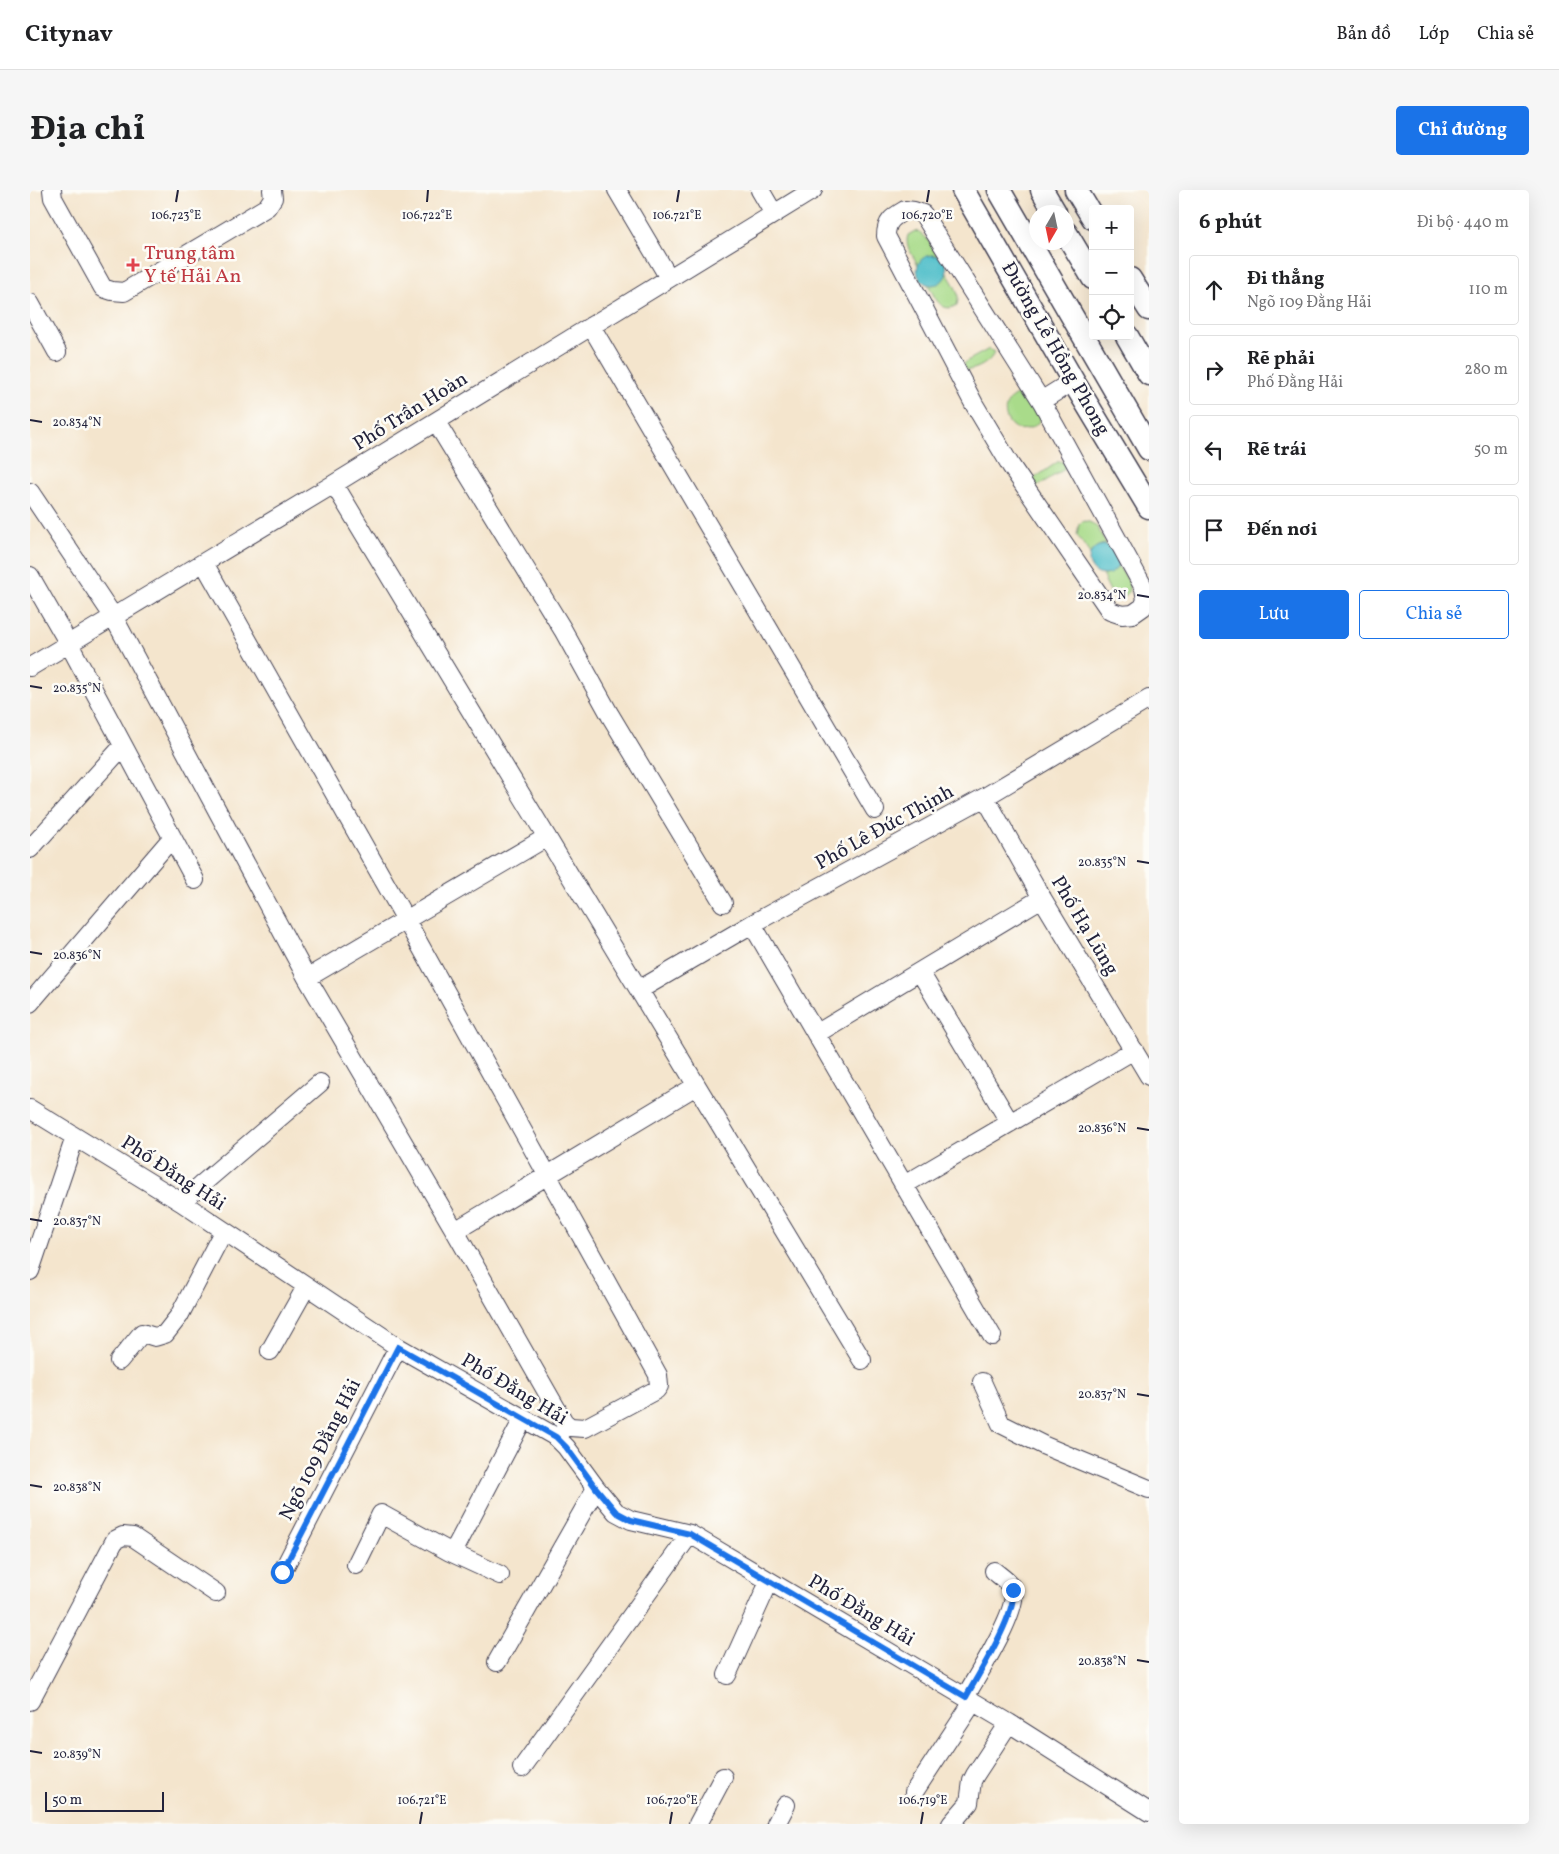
<!DOCTYPE html>
<html lang="vi">
<meta charset="utf-8">
<style>
:root{--surface:#fff;--page:#f6f6f6;--text:#202124;--muted:#757577;--line:#e0e0e0;--accent:#1a73e8}
body{margin:0;font-family:Vollkorn,serif;background:var(--page);color:var(--text)}
.controls{position:absolute;right:15px;top:15px;display:grid;overflow:hidden;border-radius:5px;box-shadow:0 5px 20px #0002}
.controls button{width:45px;height:45px;display:grid;place-items:center;padding:0;border:0;border-bottom:1px solid var(--line);background:var(--surface);color:var(--text);font:25px sans-serif}
.compass{position:absolute;left:999px;top:15px;width:45px;height:45px;border-radius:50%;background:var(--surface);box-shadow:0 5px 20px #0002;rotate:189deg}
.scale{position:absolute;left:15px;bottom:12px;width:119px;box-sizing:border-box;padding-left:5px;border:2px solid #22223b;border-top:0;font-size:14px;line-height:18px;white-space:nowrap;color:#22223b;-webkit-text-stroke:4px #fdfcf7;paint-order:stroke}
.stop{position:absolute;width:15px;height:15px;margin:-11px;border:4px solid #1a73e8;border-radius:50%;background:#fff}
.stop.end{background:#1a73e8;border-color:#fff;box-shadow:0 1px 5px #0008}
.list{margin:0;padding:0;list-style:none}
h2{display:flex;justify-content:space-between;align-items:center;height:65px;margin:0;padding:0 20px;font-size:21px}
h2 small{font-size:16px;font-weight:400;color:var(--muted)}
.list li{display:grid;grid-template-columns:32px 1fr auto;gap:15px;align-items:center;box-sizing:border-box;height:70px;margin:0 10px 10px;padding:0 10px;border:1px solid var(--line);border-radius:5px}
.list b{display:block;font-size:19px;white-space:nowrap}
.list p{margin:0;font-size:16px;white-space:nowrap;color:var(--muted)}
.list em{font-size:16px;font-style:normal;color:var(--muted)}
.actions{display:flex;gap:10px;padding:15px 20px}
.actions a{flex:1;padding:11px 0;border:1px solid var(--accent);border-radius:5px;text-align:center;font-size:18px;color:var(--accent)}
.actions .main{background:var(--accent);color:#fff}
.icon{flex:none;width:28px;height:28px;fill:none;stroke:currentColor;stroke-width:2;stroke-linecap:round;stroke-linejoin:round}
.map{position:relative;flex:none;width:1119px;height:1634px;overflow:hidden;border-radius:5px}
header{display:flex;align-items:center;gap:30px;box-sizing:border-box;height:70px;padding:0 25px;background:var(--surface);border-bottom:1px solid var(--line)}
header strong{font-size:24px}
nav{display:flex;gap:28px;margin-inline-start:auto;font-size:18px}
.intro{display:flex;align-items:center;justify-content:space-between;box-sizing:border-box;height:120px;padding:0 30px}
h1{margin:0;font-size:35px}
.button{padding:12px 22px;border-radius:5px;background:var(--accent);color:#fff;font-size:18px;font-weight:700}
main{display:flex;gap:30px;padding:0 30px}
aside{flex:1;background:var(--surface);border-radius:5px;box-shadow:0 5px 20px #0002}
.map>svg:first-child{display:block}
.green{fill:#a9db8a;stroke:#667e62}
.water{fill:#52c0ca;stroke:#3a7182}
.lines{fill:none;stroke-linecap:round;stroke-linejoin:round}
.minor-casing{stroke:#423f51;stroke-width:20}
.major-casing{stroke:#423f51;stroke-width:25}
.minor{stroke:#fff;stroke-width:18}
.major{stroke:#fff;stroke-width:22}
.route{stroke:#1a73e8;stroke-width:6}
.ticks{fill:none;stroke:#22223b;stroke-width:2}
.health-dot{fill:#e0444e;stroke:#fdfcf7;stroke-width:2}
.labels{text-anchor:middle;dominant-baseline:central;stroke-width:5;stroke-linejoin:round;paint-order:stroke}
.health-label{font-size:20px;fill:#be3a42;stroke:#fdfcf7;text-anchor:start}
.street-label{font-size:20px;fill:#22223b;stroke:#fdfcf7}
.ticks-label{font-size:12px;text-anchor:middle;fill:#22223b;stroke:#fdfcf7;stroke-width:5;stroke-linejoin:round;paint-order:stroke}
</style>
<header>
<strong>Citynav</strong>
<nav><a>Bản đồ</a><a>Lớp</a><a>Chia sẻ</a></nav>
</header>
<div class="intro"><h1>Địa chỉ</h1><a class="button">Chỉ đường</a></div>
<main>
<div class="map">
<svg width="1119" height="1634" viewBox="0 0 1119 1634">
<rect width="100%" height="100%" fill="#fdfcf7"/>
<filter id="ink" filterUnits="userSpaceOnUse"><feTurbulence type="fractalNoise" baseFrequency=".02" numOctaves="2"/><feDisplacementMap in="SourceGraphic" scale="10" xChannelSelector="R" yChannelSelector="G"/><feConvolveMatrix kernelMatrix="1 2 1 2 8 2 1 2 1" color-interpolation-filters="sRGB"/></filter>
<filter id="wash" filterUnits="userSpaceOnUse"><feTurbulence type="fractalNoise" baseFrequency=".0096" numOctaves="4" result="noise"/><feDisplacementMap in="SourceGraphic" scale="20" xChannelSelector="R" yChannelSelector="G"/><feGaussianBlur stdDeviation="1.12" result="paint"/><feColorMatrix in="noise" values="0 0 0 0 0 0 0 0 0 0 0 0 0 0 0 0 0 1.4 0 .05"/><feComposite in="paint" operator="in"/></filter>
<g filter="url(#wash)">
<rect width="100%" height="100%" fill="#f4e5cd"/>
<!-- green -->
<path class="green" d="M885 41C896 42 902 58 908 66 901 64 891 68 888 75 883 65 874 56 878 45Z
M917 83C923 93 931 103 927 115 911 125 904 106 898 94L903 95 915 87Z
M959 159 964 162C962 172 945 181 935 180L934 174 937 171Z
M994 203 1000 204 1012 224C1010 231 1007 236 1000 238 976 248 962 208 994 203Z
M1029 271 1033 272 1035 275 1033 280 1006 297 999 292Z
M1054 331C1068 332 1070 343 1076 354 1068 355 1063 358 1060 364L1047 345 1049 334Z
M1088 376C1095 386 1106 397 1094 407L1081 403 1072 385C1079 385 1085 382 1088 376Z"/>
<!-- water -->
<path class="water" d="M887 80a15 15 0 1 1 30 0a15 15 0 1 1-30 0Z
M1059 370a15 15 0 1 1 30 0a15 15 0 1 1-30 0Z"/>
</g>
<g filter="url(#ink)">
<g class="lines">
<defs>
<path id="minor" d="M22 0 23 8 73 98 82 101 94 102 237 17 243 8 242 0
M587 0 639 88
M730 0 744 24
M875 20 884 21 893 24 1012 212 1114 398 1116 410 1113 417 1103 424 1092 425 1080 421 981 276 944 214 856 46C856 31 863 27 875 20Z
M0 113 27 162
M561 136 845 620
M1012 212 1019 206 1043 191
M406 232 533 440 580 525 693 713
M304 294 832 1170
M0 302 83 426 277 788 425 1041 534 1232 540 1237 555 1238 626 1200 629 1196 628 1185 376 730 174 373
M0 386 39 454 165 690
M0 477 304 294 783 0
M955 607 1012 708 1119 886
M0 659 93 556
M722 734 962 1146
M890 782 980 933
M277 788 517 647
M609 800 722 734 955 607 1119 509
M0 813 141 649
M786 844 1012 708
M0 919 151 1012 368 1157 526 1247 536 1257 566 1298 586 1322 601 1330 660 1344 979 1533 1119 1622
M874 995 1104 860
M151 1012 290 893
M425 1041 666 896
M0 1081 45 947
M240 1161 276 1097
M89 1171 112 1143 125 1147 135 1144 149 1126 193 1042
M952 1192 971 1234 1015 1256 1119 1299
M420 1362 470 1385
M326 1375 351 1324 420 1362 427 1355 493 1229
M252 1382 368 1157
M467 1472 566 1298
M697 1485 739 1392
M935 1507C946 1488 989 1420 983 1401 980 1392 971 1387 964 1381
M0 1511 85 1350 93 1346 103 1347 186 1403
M492 1578 660 1344
M884 1602 943 1512
M668 1634 693 1587
M746 1634 756 1615
M921 1634 939 1613 942 1591 945 1585 979 1533"/>
<path id="major" d="M933 0 1043 191 1119 317
M969 0 1119 259
M1012 0 1025 22
M1046 0 1063 28
M1036 43 1063 88
M1100 89 1119 119
M1097 146 1119 184"/>
</defs>
<!-- minor casing -->
<use href="#minor" class="minor-casing"/>
<!-- major casing -->
<use href="#major" class="major-casing"/>
<!-- minor -->
<use href="#minor" class="minor"/>
<!-- major -->
<use href="#major" class="major"/>
</g>
</g>
<g class="lines" filter="url(#ink)">
<!-- route -->
<path class="route" d="M252 1382 368 1157 526 1247 536 1257 566 1298 586 1322 601 1330 660 1344 936 1507C948 1485 987 1424 983 1400"/>
</g>
<!-- ticks -->
<path class="ticks" d="M146 12 148 0M397 12 398 0M647 12 649 0M897 12 899 0M0 230 12 232M1107 405 1119 407M0 496 12 498M1107 671 1119 673M0 762 12 764M1107 938 1119 940M0 1029 12 1031M1107 1204 1119 1206M0 1295 12 1297M1107 1470 1119 1472M0 1561 12 1563M390 1634 392 1622M640 1634 642 1622M891 1634 893 1622"/>
<!-- markers -->
<path class="health-dot" d="M100.5 67.5h5v5h5v5h-5v5h-5v-5h-5v-5h5z"/>
<g class="labels">
<!-- health labels -->
<g class="health-label">
<text x="114" y="64">Trung tâm<tspan x="114" dy="23">Y tế Hải An</tspan></text>
</g>
<!-- street labels -->
<g class="street-label">
<text transform="translate(1025 159) rotate(60)">Đường Lê Hồng Phong</text>
<text transform="translate(381 222) rotate(-32)">Phố Trần Hoàn</text>
<text transform="translate(855 638) rotate(-29)">Phố Lê Đức Thịnh</text>
<text transform="translate(1054 736) rotate(59)">Phố Hạ Lũng</text>
<text transform="translate(143 984) rotate(33)">Phố Đằng Hải</text>
<text transform="translate(484 1200) rotate(31)">Phố Đằng Hải</text>
<text transform="translate(291 1260) rotate(-63)">Ngõ 109 Đằng Hải</text>
<text transform="translate(831 1421) rotate(31)">Phố Đằng Hải</text>
</g>
</g>
<g class="ticks-label">
<text x="146" y="29">106.723°E</text>
<text x="397" y="29">106.722°E</text>
<text x="647" y="29">106.721°E</text>
<text x="897" y="29">106.720°E</text>
<text x="47" y="236">20.834°N</text>
<text x="1072" y="409">20.834°N</text>
<text x="47" y="502">20.835°N</text>
<text x="1072" y="676">20.835°N</text>
<text x="47" y="769">20.836°N</text>
<text x="1072" y="942">20.836°N</text>
<text x="47" y="1035">20.837°N</text>
<text x="1072" y="1208">20.837°N</text>
<text x="47" y="1301">20.838°N</text>
<text x="1072" y="1475">20.838°N</text>
<text x="47" y="1568">20.839°N</text>
<text x="392" y="1614">106.721°E</text>
<text x="642" y="1614">106.720°E</text>
<text x="893" y="1614">106.719°E</text>
</g>
</svg>
<div class="controls">
<button>+</button>
<button>−</button>
<button><svg class="icon" aria-label="locate" viewBox="0 0 24 24"><circle cx="12" cy="12" r="6"/><path d="M12 2v4M12 18v4M2 12h4M18 12h4"/></svg></button>
</div>
<svg class="compass" viewBox="-18 -18 36 36"><path d="M0-13l5 13h-10z" fill="#e53935"/><path d="M0 13l5-13h-10z" fill="#757577"/></svg>
<div class="scale">50 m</div>
<div class="stop" style="left:252px;top:1382px"></div>
<div class="stop end" style="left:983px;top:1400px"></div>
</div>
<aside>
<h2>6 phút<small>Đi bộ · 440 m</small></h2>
<ul class="list">
<li><svg class="icon" aria-label="ahead" viewBox="0 0 24 24"><path d="M12 20V5M6 11l6-6 6 6"/></svg><div><b>Đi thẳng</b><p>Ngõ 109 Đằng Hải</p></div><em>110 m</em></li>
<li><svg class="icon" aria-label="right" viewBox="0 0 24 24"><path d="M7 20v-9h11M14 6l5 5-5 5"/></svg><div><b>Rẽ phải</b><p>Phố Đằng Hải</p></div><em>280 m</em></li>
<li><svg class="icon" aria-label="left" viewBox="0 0 24 24"><path d="M17 20v-9H6M10 6l-5 5 5 5"/></svg><div><b>Rẽ trái</b></div><em>50 m</em></li>
<li><svg class="icon" aria-label="arrive" viewBox="0 0 24 24"><path d="M6 21V4h12l-3 4 3 4H6"/></svg><div><b>Đến nơi</b></div></li>
</ul>
<div class="actions"><a class="main">Lưu</a><a>Chia sẻ</a></div>
</aside>
</main>
